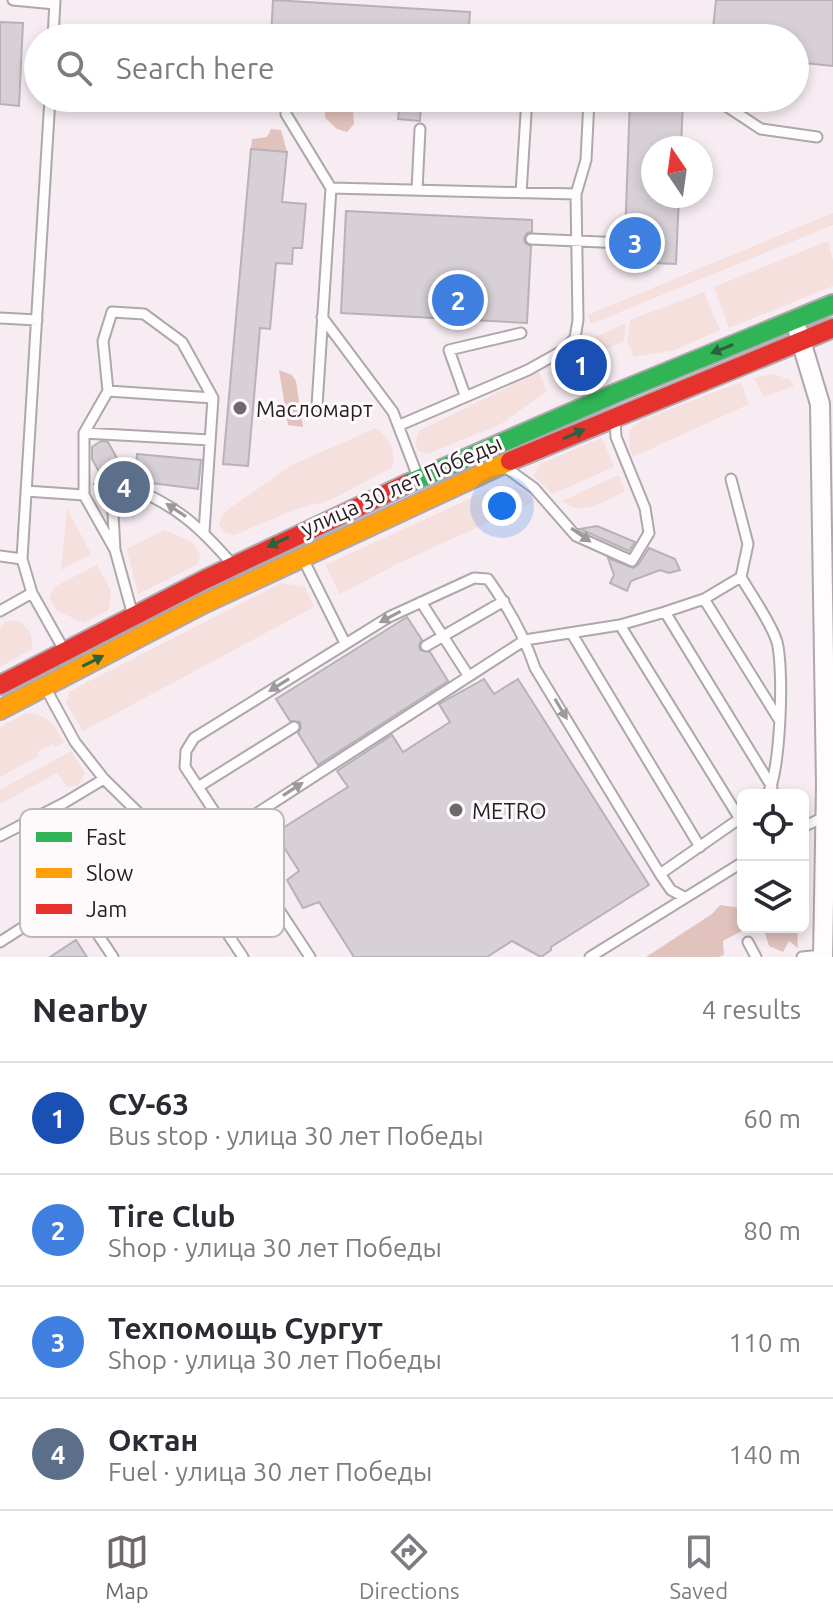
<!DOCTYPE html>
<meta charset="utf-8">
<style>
:root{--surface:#fff;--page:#f7f7f7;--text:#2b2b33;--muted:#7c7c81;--line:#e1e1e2;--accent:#6e676b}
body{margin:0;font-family:Ubuntu,sans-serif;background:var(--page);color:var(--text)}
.controls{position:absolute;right:24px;bottom:24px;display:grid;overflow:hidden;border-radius:12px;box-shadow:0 4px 12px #0003}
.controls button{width:72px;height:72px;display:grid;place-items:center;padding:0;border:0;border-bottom:2px solid var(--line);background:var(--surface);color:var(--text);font:40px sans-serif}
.compass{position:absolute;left:641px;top:136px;width:72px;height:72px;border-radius:50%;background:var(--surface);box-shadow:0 4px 12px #0003;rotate:347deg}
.you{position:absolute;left:502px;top:506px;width:28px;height:28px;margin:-20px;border:6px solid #fff;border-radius:50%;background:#1a73e8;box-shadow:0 0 0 12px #1a73e833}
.badge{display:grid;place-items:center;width:52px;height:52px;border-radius:50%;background:var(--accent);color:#fff;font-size:26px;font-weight:700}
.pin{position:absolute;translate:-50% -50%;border:4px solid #fff;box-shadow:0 2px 8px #0006}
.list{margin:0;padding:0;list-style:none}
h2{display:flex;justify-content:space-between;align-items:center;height:104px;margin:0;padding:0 32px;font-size:34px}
h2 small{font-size:26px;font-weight:400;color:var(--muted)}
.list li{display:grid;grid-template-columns:52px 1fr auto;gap:24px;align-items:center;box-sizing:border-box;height:112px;padding:0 32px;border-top:2px solid var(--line)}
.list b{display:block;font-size:30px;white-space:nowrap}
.list p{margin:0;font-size:26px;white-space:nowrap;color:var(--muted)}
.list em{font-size:26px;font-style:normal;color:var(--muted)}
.icon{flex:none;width:44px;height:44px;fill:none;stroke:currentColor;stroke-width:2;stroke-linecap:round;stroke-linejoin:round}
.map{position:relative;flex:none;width:833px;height:957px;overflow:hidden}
.search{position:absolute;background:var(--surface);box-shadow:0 4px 12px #0003;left:24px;right:24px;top:24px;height:88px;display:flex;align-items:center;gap:20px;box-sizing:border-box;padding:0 28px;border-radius:44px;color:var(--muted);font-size:30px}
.sheet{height:552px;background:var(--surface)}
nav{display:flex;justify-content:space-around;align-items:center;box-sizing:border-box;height:112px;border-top:2px solid var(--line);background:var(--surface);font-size:22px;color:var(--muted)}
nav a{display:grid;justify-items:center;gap:4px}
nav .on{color:var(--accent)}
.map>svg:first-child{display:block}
.green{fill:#f5e0dd}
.forest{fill:#e1c2bc}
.building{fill:#d7d0d6;stroke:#b8b2b8;stroke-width:2}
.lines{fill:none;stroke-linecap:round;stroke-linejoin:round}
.lane-casing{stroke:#aea7ab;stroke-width:13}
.street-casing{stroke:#aea7ab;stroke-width:22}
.fast-casing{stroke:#aea7ab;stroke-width:22}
.slow-casing{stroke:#aea7ab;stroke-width:22}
.jam-casing{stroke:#aea7ab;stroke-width:22}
.lane{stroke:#fefcfd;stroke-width:9}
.street{stroke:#fefcfd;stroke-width:18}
.fast{stroke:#30b455;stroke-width:18}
.slow{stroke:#ff9f0a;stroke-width:18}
.jam{stroke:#e5322d;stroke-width:18}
.oneway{fill:#2a623a}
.oneway2{fill:#9c999b}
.poi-dot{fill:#6e676b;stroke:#fefafc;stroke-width:3}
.labels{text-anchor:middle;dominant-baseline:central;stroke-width:6;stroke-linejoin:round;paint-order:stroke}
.poi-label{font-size:22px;fill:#251f23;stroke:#fefafc;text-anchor:start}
.street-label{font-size:22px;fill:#251f23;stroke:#fefafc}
.key{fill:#fefafc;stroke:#bdb8bb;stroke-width:2}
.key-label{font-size:22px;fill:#251f23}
</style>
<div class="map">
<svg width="833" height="957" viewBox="0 0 833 957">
<rect width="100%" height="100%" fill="#f6ecf2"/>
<!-- green -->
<path class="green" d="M833 213V225L591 324 588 315Z
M828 241 833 261V286L729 328 714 287Z
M704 292 720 330 675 350 634 357 627 342 630 320Z
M626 323 624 341 601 351 595 337Z
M539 372 547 391 501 424 427 454 419 451 415 443 419 431Z
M772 374 789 379 794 386 764 397 754 378Z
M741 382 749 404 633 457 629 445 630 430 642 420Z
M376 428C391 440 396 450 392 468L328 501 296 509 235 535 225 533 219 524 223 513 292 465Z
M602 438 614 467 553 494 534 476 540 464Z
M618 475 625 491C604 501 583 518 562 501Z
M500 485C515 486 525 488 533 502L399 563 340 594 325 565Z
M67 508 91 554 61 570Z
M165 530 193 543 200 554 198 564 138 594 127 549Z
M97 565 111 591 109 610 83 623 58 611 49 598 54 587Z
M281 583 305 587 314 607 83 731 66 703 70 691Z
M16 620C29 627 33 634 32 649L0 667V627L5 622Z
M27 713C48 714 54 725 64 742L55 747 52 744 37 752 39 756 0 777V727Z
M71 751 85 773 78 786 67 787 57 773 0 804V790Z"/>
<!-- forest -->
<path class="forest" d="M330 98H342L340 102 353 109 354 124 347 132 337 129 325 118V106Z
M271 129 281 130 287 152 251 149 252 139 267 137Z
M279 370 292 375 296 381 303 427 288 425Z
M720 905 740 908 743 906V927H749L723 941 724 955 718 957H646L712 914Z
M763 927H797L798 948 789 941 783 952 769 946Z"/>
<!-- building -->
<path class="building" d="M273 0 470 12 468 38 271 37Z
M716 0H833V66L795 62V38H712Z
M0 22 23 23 19 106 0 104Z
M630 99 683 101 681 148H653V196H679L676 264 623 262 624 250 631 244 630 239 625 236Z
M400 102 421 104 420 121 398 119Z
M251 149 287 152 282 202 306 204 302 248H293L292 264 276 263 270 329 260 328 248 466 223 464Z
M346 211 532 220V232L527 233 524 238 525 243 531 246 527 323 341 313Z
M101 441 108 442 129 480 106 492 105 503 94 484 103 479 92 459V447Z
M137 454 201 460 198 489 151 483 146 486 135 481Z
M597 526 635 542 629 551 580 529Z
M649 548 675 559 680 570 669 573 660 570 631 581 627 591 610 583 614 575 608 558 633 568 638 565Z
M407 617 422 640 419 645 420 650 430 652 448 681 318 765 298 733 301 728 300 722 290 721 276 699Z
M484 679 494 694 518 679 649 885 551 947V950L541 957 512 941 487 957H354L319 902 303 908 287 880 299 871 275 833 348 787 337 771 392 735 403 752 450 722 439 704Z
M76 940 87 957H50Z"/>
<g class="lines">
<defs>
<path id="lane" d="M13 0 55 4
M53 38 55 1
M50 98 22 559 32 593 64 650
M286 98V114L331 188
M572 98 589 100 596 98
M714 98 761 129 817 137
M417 190 420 129
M521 193 527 98
M531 239 624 243
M322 317 393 412 418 477
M0 318 37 320
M108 391 103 341 112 312 144 314 182 342 213 398
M465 395 449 350 521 333
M317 406 331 188 576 194
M400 425 528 370 562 351 575 338 578 320 576 194 586 160 589 100
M84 433 210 440
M505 467 534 488 576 536 632 561 649 533 645 508 616 437 615 419
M26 491 84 495
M115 550 84 495V433L108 391 213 398 204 532
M0 556 22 559
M302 557 345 643
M741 577C751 595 771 622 777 642 784 668 781 773 767 795
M704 599 778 718
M421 602 468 675
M0 611 32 593
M132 612 115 550 112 496 130 487C176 505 200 527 232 564
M665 612 772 787
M620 625 740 819
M572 634 700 847
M426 646 504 601
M45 687 75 742 104 779 163 837 243 957
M198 787 294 727
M803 827 826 816
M228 832 525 640 620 625 665 612 704 599 741 577 748 544 731 479
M0 836 64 803 104 779
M660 874 742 817
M72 896 113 957
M0 942 163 837
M748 942 756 957
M310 957 185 767 186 751 194 738 389 617 474 578 488 579C508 607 524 635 535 668L660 874 671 890 684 897
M590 957 743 862
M802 957 823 955"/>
<path id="street" d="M798 331 820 404 826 785 823 957"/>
<path id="fast" d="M407 484 621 391 833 304"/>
<path id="slow" d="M0 710 203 604 510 461"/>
<path id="jam" d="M510 461 833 328
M0 685 204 580 407 484"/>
</defs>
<!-- lane casing -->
<use href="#lane" class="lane-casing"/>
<!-- street casing -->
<use href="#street" class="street-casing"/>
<!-- fast casing -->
<use href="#fast" class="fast-casing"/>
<!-- slow casing -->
<use href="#slow" class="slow-casing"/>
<!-- jam casing -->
<use href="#jam" class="jam-casing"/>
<!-- lane -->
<use href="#lane" class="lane"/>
<!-- street -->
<use href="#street" class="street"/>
<!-- fast -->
<use href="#fast" class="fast"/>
<!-- slow -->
<use href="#slow" class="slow"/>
<!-- jam -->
<use href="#jam" class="jam"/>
</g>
<!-- one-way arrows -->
<defs><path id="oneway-solid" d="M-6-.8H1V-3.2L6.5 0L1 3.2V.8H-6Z" transform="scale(2)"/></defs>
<g class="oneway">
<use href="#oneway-solid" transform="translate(722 349) rotate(158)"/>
<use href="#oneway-solid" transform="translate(574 434) rotate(-24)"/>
<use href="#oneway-solid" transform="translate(278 542) rotate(155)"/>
<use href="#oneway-solid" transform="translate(93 661) rotate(-27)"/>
</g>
<g class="oneway2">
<use href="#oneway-solid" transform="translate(176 510) rotate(-147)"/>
<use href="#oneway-solid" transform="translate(581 535) rotate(35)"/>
<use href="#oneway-solid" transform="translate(390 617) rotate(152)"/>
<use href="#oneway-solid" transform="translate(279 685) rotate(148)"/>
<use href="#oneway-solid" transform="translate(561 709) rotate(59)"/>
<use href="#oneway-solid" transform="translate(293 789) rotate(-33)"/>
</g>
<!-- markers -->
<g class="poi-dot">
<circle cx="240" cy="408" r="8"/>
<circle cx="456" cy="810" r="8"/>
</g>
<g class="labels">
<!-- poi labels -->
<g class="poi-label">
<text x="256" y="408">Масломарт</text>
<text x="472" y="810">METRO</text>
</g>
<!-- street labels -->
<g class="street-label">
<text transform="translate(401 485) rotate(-24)">улица 30 лет Победы</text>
</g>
</g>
<!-- legend -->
<rect x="20" y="809" width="264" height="128" rx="12" class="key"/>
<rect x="36" y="832" width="36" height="10" fill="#30b455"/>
<rect x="36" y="868" width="36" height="10" fill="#ff9f0a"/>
<rect x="36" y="904" width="36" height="10" fill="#e5322d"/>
<g class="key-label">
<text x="86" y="845">Fast</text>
<text x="86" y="881">Slow</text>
<text x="86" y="917">Jam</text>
</g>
</svg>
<div class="controls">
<button><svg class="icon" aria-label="locate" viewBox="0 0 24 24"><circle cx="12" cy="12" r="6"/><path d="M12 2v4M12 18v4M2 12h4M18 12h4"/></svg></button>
<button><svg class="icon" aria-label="layers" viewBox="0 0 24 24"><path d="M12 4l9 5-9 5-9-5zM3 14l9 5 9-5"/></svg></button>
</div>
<svg class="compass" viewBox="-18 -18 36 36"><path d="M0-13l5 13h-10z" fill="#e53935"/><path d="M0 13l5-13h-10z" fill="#7c7c81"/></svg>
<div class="you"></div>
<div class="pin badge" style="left:581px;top:365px;background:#1a4fb4">1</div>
<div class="pin badge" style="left:458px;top:300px;background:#3f7fe0">2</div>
<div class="pin badge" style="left:635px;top:243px;background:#3f7fe0">3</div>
<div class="pin badge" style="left:124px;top:487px;background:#5c6f8a">4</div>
<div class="search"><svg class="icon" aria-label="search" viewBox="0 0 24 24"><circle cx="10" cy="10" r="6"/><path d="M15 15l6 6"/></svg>Search here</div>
</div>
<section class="sheet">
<h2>Nearby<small>4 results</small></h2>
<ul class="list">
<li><span class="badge" style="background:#1a4fb4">1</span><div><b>СУ-63</b><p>Bus stop · улица 30 лет Победы</p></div><em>60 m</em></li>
<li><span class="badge" style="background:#3f7fe0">2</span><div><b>Tire Club</b><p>Shop · улица 30 лет Победы</p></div><em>80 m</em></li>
<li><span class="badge" style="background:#3f7fe0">3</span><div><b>Техпомощь Сургут</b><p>Shop · улица 30 лет Победы</p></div><em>110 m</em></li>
<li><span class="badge" style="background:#5c6f8a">4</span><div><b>Октан</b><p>Fuel · улица 30 лет Победы</p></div><em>140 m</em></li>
</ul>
</section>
<nav>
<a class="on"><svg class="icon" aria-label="map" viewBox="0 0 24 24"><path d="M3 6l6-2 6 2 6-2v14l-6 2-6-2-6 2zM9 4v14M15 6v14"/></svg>Map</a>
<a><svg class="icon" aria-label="directions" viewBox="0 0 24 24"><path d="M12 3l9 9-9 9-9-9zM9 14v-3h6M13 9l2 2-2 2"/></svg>Directions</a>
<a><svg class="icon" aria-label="saved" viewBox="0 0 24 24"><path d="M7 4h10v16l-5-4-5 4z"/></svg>Saved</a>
</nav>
